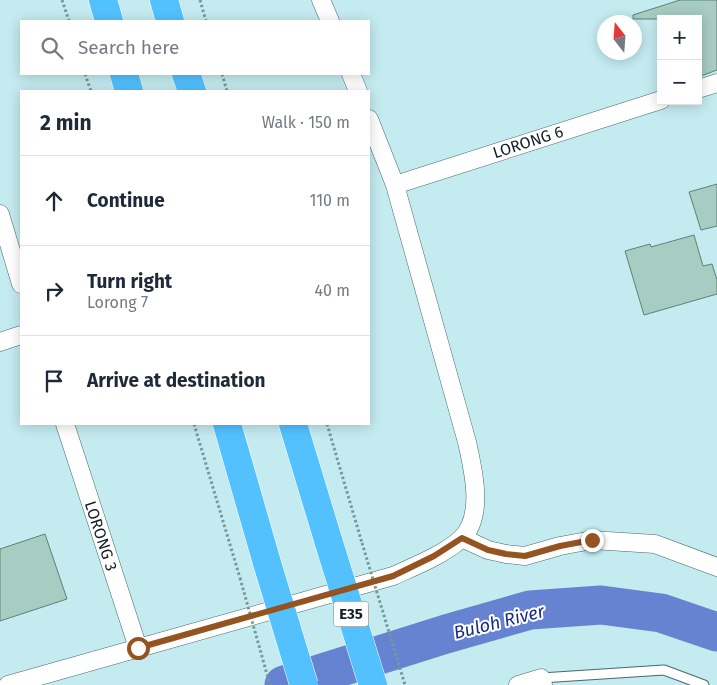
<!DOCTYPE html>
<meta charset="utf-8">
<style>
:root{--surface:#fff;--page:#f2f2f3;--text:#1f2937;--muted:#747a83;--line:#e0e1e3}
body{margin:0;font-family:"Fira Sans",sans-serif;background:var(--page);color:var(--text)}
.controls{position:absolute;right:15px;top:15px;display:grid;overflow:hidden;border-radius:0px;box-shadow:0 2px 12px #0003}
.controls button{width:45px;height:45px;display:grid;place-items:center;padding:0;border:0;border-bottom:1px solid var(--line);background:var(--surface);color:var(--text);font:25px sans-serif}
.compass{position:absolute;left:597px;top:15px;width:45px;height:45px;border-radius:50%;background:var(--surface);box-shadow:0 2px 12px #0003;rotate:343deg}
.stop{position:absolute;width:15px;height:15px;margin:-11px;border:4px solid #955320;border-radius:50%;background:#fff}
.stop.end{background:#955320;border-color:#fff;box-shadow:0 1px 5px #0008}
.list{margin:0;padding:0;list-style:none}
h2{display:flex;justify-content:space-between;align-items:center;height:65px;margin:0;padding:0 20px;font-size:21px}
h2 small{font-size:16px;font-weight:400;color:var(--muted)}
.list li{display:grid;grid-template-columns:32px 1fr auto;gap:15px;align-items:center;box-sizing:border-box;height:90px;padding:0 20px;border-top:1px solid var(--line)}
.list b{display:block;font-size:19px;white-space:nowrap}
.list p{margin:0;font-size:16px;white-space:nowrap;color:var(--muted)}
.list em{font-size:16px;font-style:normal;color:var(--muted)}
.icon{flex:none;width:28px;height:28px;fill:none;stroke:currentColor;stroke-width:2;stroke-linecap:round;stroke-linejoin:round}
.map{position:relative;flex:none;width:717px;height:685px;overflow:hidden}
.search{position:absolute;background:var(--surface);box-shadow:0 2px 12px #0003;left:20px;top:20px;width:350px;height:55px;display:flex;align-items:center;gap:12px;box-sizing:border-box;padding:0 18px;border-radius:0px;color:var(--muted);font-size:19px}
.panel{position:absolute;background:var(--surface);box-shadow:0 2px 12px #0003;left:20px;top:90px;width:350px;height:335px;border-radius:0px}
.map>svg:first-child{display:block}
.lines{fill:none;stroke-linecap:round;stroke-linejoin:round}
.river{stroke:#6583d1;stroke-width:39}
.building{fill:#a7ccc1;stroke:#5e8177}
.service-casing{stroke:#44696e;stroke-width:11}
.minor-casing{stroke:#44696e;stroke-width:19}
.motorway-casing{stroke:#fff;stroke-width:29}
.path{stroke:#79979b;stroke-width:3;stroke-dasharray:2.5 2.5;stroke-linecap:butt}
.service{stroke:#fff;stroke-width:9}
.minor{stroke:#fff;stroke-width:18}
.motorway{stroke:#53c1fe;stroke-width:28}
.motorway-bridge-casing{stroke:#fff;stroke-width:29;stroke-linecap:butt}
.path-bridge{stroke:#79979b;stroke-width:3;stroke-dasharray:2.5 2.5;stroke-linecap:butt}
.motorway-bridge{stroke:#53c1fe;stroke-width:28}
.route{stroke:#955320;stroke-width:6}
.labels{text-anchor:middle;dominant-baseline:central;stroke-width:4;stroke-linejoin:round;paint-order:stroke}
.shield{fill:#fff;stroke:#586264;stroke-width:1}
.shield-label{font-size:15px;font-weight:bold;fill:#101f21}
.street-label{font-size:16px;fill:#101f21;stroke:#fff}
.water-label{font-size:18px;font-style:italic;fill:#152b85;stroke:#fff}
</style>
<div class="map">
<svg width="717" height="685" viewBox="0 0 717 685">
<rect width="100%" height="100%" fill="#c3ebf0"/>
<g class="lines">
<!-- river -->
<path class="river" d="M284 685 446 634 530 610 601 605 661 613 717 632"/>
</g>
<!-- building -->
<path class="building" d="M680 0H717V70L698 77V19H633V15Z
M717 184V226L701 230 689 192Z
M694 235 703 266 712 264 717 280V294L644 315 625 251 650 244 651 247Z
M45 534 67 599 0 621V549Z"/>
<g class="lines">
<defs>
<path id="service" d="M541 678 664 670 704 685"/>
<path id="minor" d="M321 0 330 21
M351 74 358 91
M698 89 717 83
M395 185 661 100
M0 214 21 284
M0 342 21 335
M65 424 138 648
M462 538 488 550 506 554 525 556 560 546 592 540 655 544 717 567
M8 685 393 576C415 566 443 555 461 539 485 516 473 470 467 442L395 185 369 119
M518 685 541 678 543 685"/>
<path id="motorway" d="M103 0 109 21
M164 0 170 21
M124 74 129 91
M186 74 192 91
M227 424 267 563
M293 424 329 543"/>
</defs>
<!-- service casing -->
<use href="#service" class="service-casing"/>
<!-- minor casing -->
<use href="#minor" class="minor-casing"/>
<!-- motorway casing -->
<use href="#motorway" class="motorway-casing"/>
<!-- path -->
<path class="path" d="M62 0 69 21
M200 0 206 21
M85 74 91 91
M222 74 227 91
M194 424 240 578
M327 424 362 543"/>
<!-- service -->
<use href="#service" class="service"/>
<!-- minor -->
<use href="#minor" class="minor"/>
<!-- motorway -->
<use href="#motorway" class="motorway"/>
<defs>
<path id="motorway-bridge" d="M329 543 373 685
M267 563 304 685"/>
</defs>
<!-- motorway-bridge casing -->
<use href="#motorway-bridge" class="motorway-bridge-casing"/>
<!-- path-bridge -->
<path class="path-bridge" d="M362 543 405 685
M240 578 270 685"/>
<!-- motorway-bridge -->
<use href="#motorway-bridge" class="motorway-bridge"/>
</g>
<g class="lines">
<!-- route -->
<path class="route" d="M138 648 393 576 434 556 462 538 488 550 506 554 525 556 560 546 592 540"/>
</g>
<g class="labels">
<!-- shield labels -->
<rect class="shield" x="333.5" y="601.5" width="35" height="25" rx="4"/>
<g class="shield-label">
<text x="351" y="614">E35</text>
</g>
<!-- street labels -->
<g class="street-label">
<text transform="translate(528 142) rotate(-18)">LORONG 6</text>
<text transform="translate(101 536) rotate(72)">LORONG 3</text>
</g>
<!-- water labels -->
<g class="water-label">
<text transform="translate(499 622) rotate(-14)">Buloh River</text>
</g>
</g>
</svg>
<div class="controls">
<button>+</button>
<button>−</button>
</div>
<svg class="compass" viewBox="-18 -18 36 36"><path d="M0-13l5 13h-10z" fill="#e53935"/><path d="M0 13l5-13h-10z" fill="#747a83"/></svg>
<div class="stop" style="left:138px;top:648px"></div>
<div class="stop end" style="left:592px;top:540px"></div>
<div class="search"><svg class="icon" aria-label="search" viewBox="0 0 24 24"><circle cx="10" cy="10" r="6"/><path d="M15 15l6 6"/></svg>Search here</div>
<section class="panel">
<h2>2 min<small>Walk · 150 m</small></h2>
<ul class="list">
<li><svg class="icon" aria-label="ahead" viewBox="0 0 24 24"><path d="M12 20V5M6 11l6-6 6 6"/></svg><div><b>Continue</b></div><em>110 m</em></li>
<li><svg class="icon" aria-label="right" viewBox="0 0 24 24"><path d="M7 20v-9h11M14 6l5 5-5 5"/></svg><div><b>Turn right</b><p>Lorong 7</p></div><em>40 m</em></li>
<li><svg class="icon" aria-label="arrive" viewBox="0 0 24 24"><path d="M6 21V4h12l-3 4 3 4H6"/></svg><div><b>Arrive at destination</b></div></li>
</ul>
</section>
</div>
